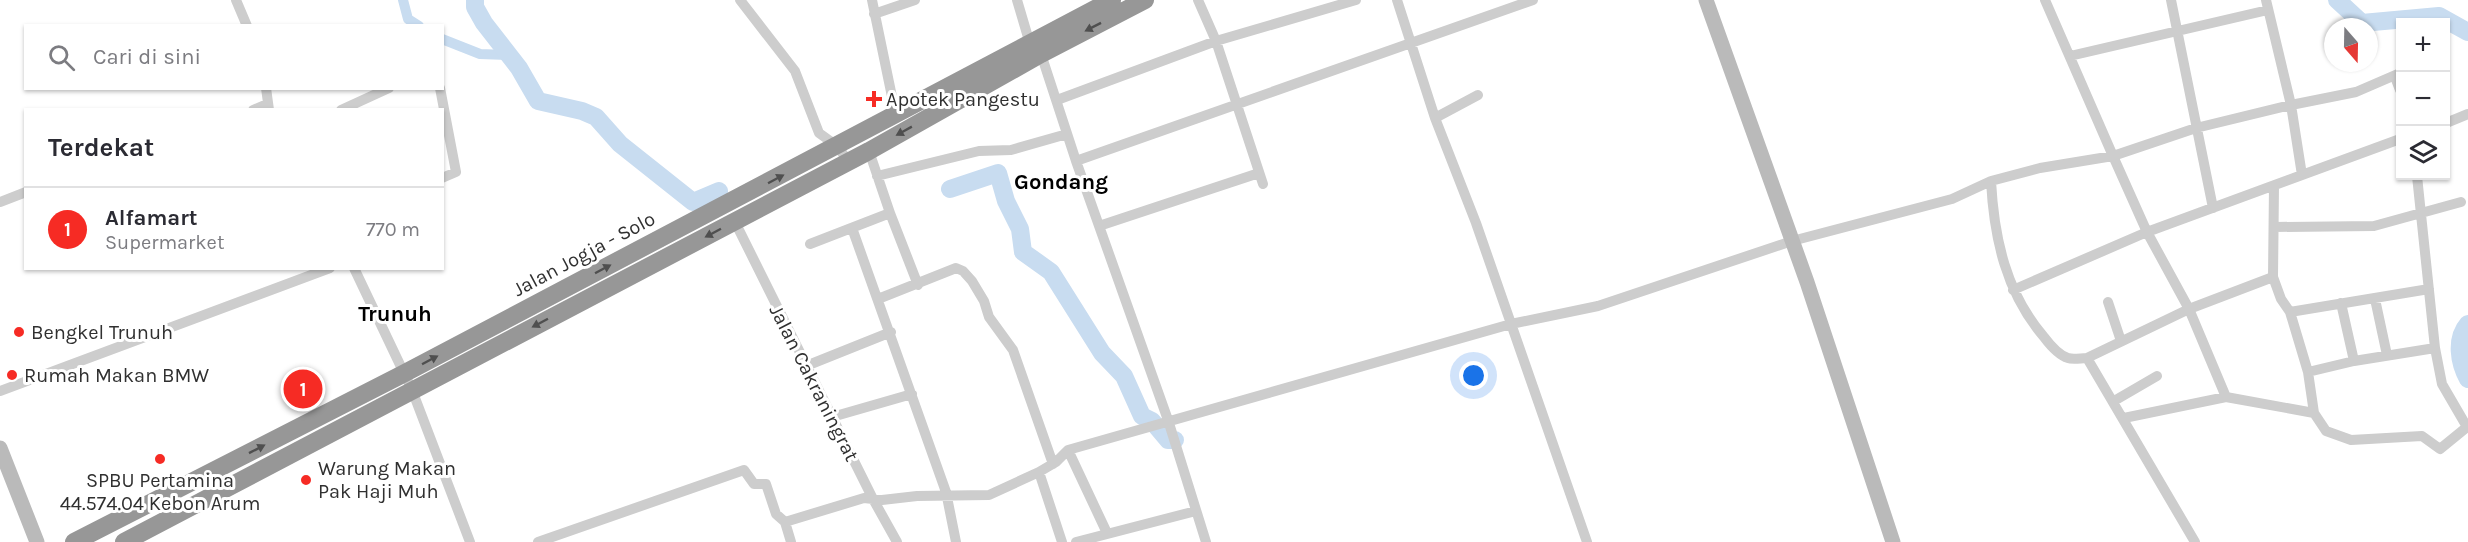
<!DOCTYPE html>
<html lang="id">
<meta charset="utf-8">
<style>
:root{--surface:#fff;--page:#f2f2f3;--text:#2b2b33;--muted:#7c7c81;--line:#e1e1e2;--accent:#f62b24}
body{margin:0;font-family:Karla,sans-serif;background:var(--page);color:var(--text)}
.controls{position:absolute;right:18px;top:18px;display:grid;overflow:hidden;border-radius:0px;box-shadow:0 2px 4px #0004}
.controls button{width:54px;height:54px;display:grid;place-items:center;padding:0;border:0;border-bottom:2px solid var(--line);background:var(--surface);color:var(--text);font:30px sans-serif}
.compass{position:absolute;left:2324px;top:18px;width:54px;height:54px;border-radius:50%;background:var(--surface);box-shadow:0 2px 4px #0004;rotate:160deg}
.you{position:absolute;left:1474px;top:376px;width:21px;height:21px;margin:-15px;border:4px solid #fff;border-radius:50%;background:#1a73e8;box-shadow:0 0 0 9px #1a73e833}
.badge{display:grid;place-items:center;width:39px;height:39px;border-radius:50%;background:var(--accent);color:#fff;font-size:20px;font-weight:700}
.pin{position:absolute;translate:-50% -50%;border:3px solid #fff;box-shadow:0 2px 6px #0006}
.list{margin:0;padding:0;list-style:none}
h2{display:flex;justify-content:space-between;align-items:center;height:78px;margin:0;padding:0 24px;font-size:26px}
h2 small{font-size:20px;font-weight:400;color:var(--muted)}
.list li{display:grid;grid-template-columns:39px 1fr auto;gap:18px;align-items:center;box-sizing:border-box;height:84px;padding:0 24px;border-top:2px solid var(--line)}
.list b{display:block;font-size:22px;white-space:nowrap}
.list p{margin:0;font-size:20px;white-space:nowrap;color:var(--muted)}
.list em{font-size:20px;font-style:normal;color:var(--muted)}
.icon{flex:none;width:33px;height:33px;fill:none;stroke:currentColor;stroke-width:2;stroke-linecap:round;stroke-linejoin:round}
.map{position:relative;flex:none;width:2468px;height:542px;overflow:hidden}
.search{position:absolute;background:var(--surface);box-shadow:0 2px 4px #0004;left:24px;top:24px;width:420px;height:66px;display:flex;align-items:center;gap:15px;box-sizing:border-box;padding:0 21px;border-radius:0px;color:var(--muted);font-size:22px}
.panel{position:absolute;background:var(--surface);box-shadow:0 2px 4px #0004;left:24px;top:108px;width:420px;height:162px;border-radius:0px}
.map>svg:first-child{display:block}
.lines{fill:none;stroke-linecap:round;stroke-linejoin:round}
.canal{stroke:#c8dcf0;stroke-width:10}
.river{stroke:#c8dcf0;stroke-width:18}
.street{stroke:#cdcdcd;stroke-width:10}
.secondary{stroke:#bababa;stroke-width:15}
.highway{stroke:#979797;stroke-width:18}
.oneway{fill:#4f4f4f}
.poi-dot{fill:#f62b24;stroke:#fff;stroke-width:2}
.labels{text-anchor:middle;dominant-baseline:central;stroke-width:6;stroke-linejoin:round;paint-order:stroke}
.poi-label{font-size:20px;fill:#303030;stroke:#fff;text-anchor:start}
.street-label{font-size:20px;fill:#303030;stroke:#fff}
.quarter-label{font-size:22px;font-weight:bold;fill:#000;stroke:#fff}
</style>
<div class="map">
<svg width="2468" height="542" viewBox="0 0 2468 542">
<rect width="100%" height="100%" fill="#fff"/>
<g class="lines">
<!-- canal -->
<path class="canal" d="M403 0 408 19 419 26
M442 39 480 54 508 55"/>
<!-- river -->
<path class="river" d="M475 0V7L484 23 519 68 538 101 582 111 596 117 620 144 693 202 719 191
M2337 0 2362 23 2439 16 2468 32
M950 189 998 173 1006 201 1020 229 1023 252 1051 272 1102 353 1124 376 1142 416 1152 421 1168 440H1175
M2468 324C2455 339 2459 363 2468 379"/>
<!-- street -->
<path class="street" d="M236 0 247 26
M740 0 795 71 819 133 837 146 849 162
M872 0 896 116
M1017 0 1030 44
M1198 0 1216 41 1263 184
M1397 0 1435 118 1476 223 1587 542
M2045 0 2113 156 2147 232 2189 309 2226 397
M2171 0 2213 208
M2266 0 2291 105 2356 92 2400 73
M874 14 915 0
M1041 54 1076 161 1168 420 1206 542
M2070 56 2268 10
M2395 77 2400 90
M266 88 269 110
M440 88 456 172 442 178
M1057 100 1216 41 1356 0
M253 110 267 104
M341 110 389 88
M1435 118 1478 95
M2446 123 2468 114
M1076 161 1533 0
M877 176 979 151 1011 150 1067 134
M1991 181C1994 238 2006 293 2044 337 2050 345 2058 355 2068 358 2073 360 2081 358 2087 358L2189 309 2273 277
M2274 186 2273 277 2281 299 2290 312 2308 372 2314 413 2326 431 2351 440 2422 436 2440 449 2467 427 2442 384 2435 348 2417 176
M0 202 26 192
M890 213 918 285
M735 222 873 499 897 542
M1099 226 1259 173
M2275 227 2374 226 2461 202
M852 228 946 492 956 542
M810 244 890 213 869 151
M354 268 412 390 470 542
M2013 290 2147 232 2400 139
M878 299 956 268 963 271 972 281 984 301 989 317 1013 350 1053 464
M2375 299 2387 355
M2108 302 2121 341
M2341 303 2354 361
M2290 312 2429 289
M2087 358 2195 542
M806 366 891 332
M2308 372 2354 361 2435 348
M0 391 330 268
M2114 401 2157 376
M832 417 912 394
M2124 418 2226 397 2314 413
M1068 450 1107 533
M1039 472 1062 542
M538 542 744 470 754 484H766L776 514 785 522
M791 542 785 522 864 498 882 500 917 496 989 495 1039 472 1056 462 1068 450 1511 324 1598 306 1792 241 1952 199 1991 181 2040 168 2113 156 2196 128 2291 105 2302 175
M1076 542 1196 511"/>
<!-- secondary -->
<path class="secondary" d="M1706 0 1807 282 1893 542
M0 448 37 542"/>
<!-- highway -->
<path class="highway" d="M74 542 403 374 1112 0
M124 542 869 151 1041 54 1145 0"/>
</g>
<!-- one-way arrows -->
<defs><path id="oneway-solid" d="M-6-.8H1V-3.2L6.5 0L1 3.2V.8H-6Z" transform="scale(1.5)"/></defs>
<g class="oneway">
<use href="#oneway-solid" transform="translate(1093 27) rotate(153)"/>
<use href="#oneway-solid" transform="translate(904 131) rotate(151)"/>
<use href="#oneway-solid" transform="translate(776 179) rotate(-28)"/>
<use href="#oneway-solid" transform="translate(713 233) rotate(152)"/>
<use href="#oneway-solid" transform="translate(603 269) rotate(-28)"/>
<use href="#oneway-solid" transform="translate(540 323) rotate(152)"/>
<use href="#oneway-solid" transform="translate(430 360) rotate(-28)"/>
<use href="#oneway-solid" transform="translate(257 449) rotate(-27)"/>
</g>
<!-- markers -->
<g class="poi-dot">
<path d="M871 90h6v6h6v6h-6v6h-6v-6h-6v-6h6z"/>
<circle cx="19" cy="332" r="6"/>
<circle cx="12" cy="375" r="6"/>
<circle cx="160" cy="459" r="6"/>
<circle cx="306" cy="480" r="6"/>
</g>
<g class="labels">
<!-- poi labels -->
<g class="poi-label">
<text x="886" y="99">Apotek Pangestu</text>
<text x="31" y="332">Bengkel Trunuh</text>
<text x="24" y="375">Rumah Makan BMW</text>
<text x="318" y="468">Warung Makan<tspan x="318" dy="23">Pak Haji Muh</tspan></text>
<text x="160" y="480" text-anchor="middle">SPBU Pertamina<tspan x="160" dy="23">44.574.04 Kebon Arum</tspan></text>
</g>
<!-- street labels -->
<g class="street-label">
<text transform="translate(584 254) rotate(-28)">Jalan Jogja - Solo</text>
<text transform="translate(814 383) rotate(63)">Jalan Cakraningrat</text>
</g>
<!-- quarter labels -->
<g class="quarter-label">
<text x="1061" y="182">Gondang</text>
<text x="395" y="314">Trunuh</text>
</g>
</g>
</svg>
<div class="controls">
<button>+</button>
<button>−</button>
<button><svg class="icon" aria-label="layers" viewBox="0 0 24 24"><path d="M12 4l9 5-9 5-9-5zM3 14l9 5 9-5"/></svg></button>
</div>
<svg class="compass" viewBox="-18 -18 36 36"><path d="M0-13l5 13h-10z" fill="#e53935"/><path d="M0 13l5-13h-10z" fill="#7c7c81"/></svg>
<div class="you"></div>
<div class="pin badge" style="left:303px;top:389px">1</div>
<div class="search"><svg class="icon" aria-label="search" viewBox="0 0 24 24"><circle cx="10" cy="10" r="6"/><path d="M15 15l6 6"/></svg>Cari di sini</div>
<section class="panel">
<h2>Terdekat<small></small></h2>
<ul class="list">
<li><span class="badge">1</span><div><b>Alfamart</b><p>Supermarket</p></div><em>770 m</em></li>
</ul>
</section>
</div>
